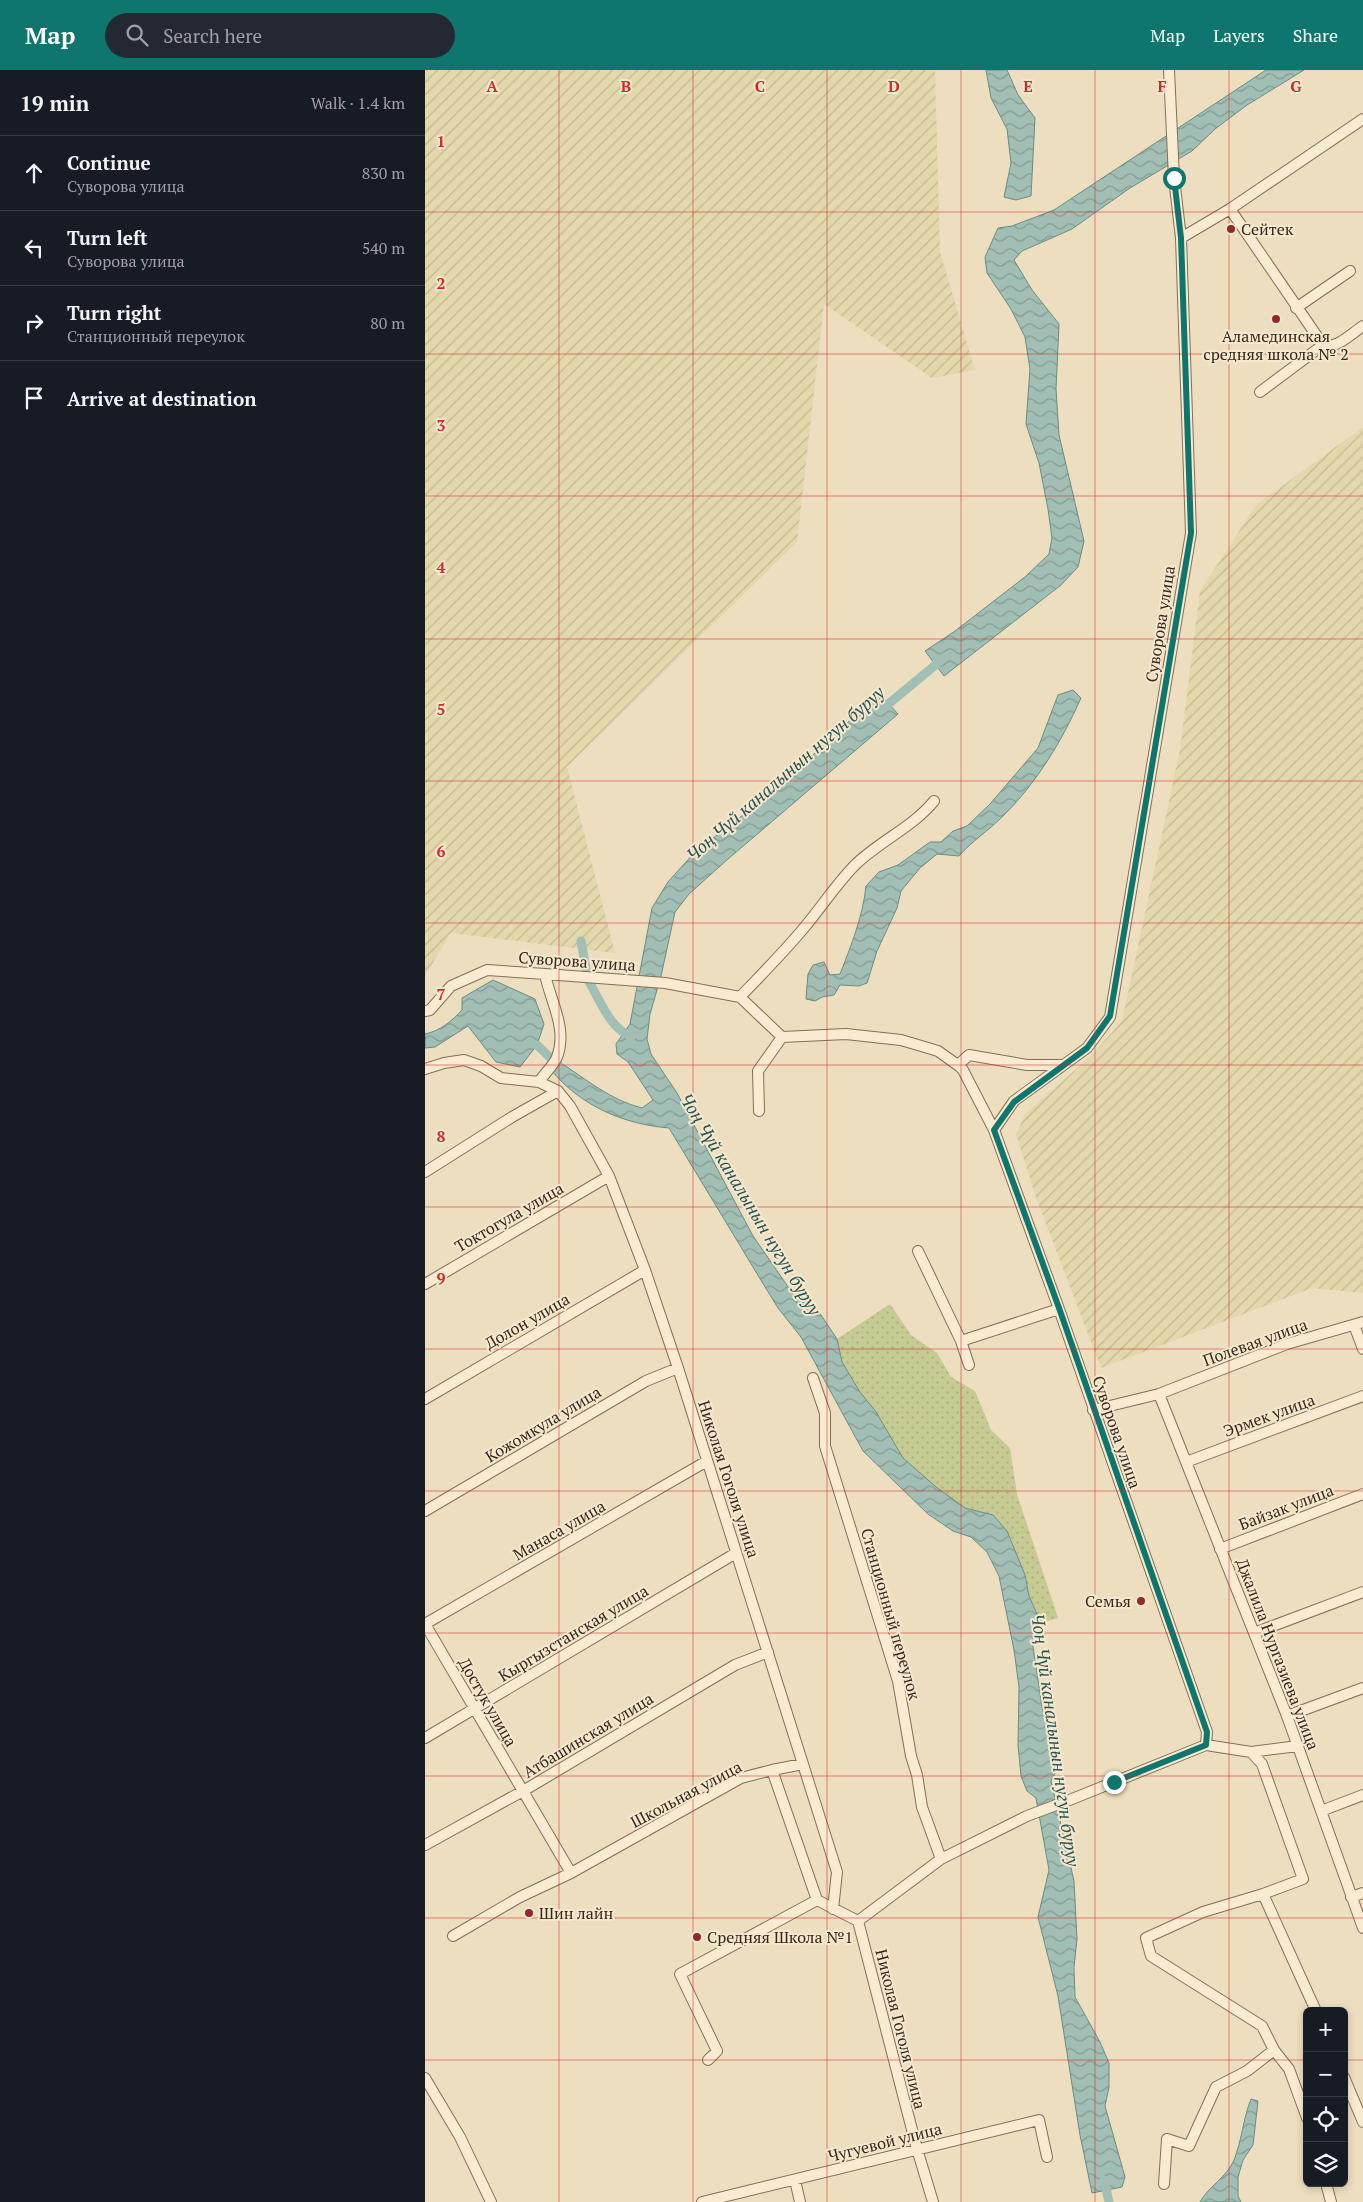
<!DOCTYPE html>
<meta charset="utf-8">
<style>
:root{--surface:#171b24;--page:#242831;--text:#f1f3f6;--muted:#9ea1a6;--line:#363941;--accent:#0f766e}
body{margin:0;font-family:"PT Serif",serif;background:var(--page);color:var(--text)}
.controls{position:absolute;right:15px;bottom:15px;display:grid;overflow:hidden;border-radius:8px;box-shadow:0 2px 8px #0003}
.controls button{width:45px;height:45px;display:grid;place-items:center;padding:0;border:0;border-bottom:1px solid var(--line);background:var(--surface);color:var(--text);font:25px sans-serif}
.stop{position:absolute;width:15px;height:15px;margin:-11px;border:4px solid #0f766e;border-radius:50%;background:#fff}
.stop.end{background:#0f766e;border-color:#fff;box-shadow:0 1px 5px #0008}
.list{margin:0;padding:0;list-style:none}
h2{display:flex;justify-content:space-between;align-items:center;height:65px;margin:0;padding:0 20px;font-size:21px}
h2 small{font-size:16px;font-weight:400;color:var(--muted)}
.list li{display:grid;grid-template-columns:32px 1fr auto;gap:15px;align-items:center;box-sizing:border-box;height:75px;padding:0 20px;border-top:1px solid var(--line)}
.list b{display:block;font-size:19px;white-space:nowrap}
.list p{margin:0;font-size:16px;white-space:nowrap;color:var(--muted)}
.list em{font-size:16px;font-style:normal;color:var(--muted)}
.icon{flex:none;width:28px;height:28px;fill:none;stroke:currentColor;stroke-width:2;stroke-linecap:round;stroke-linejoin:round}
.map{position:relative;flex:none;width:938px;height:2132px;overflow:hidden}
header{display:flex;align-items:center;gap:30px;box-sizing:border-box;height:70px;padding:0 25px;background:var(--accent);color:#fff}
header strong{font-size:24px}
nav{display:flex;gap:28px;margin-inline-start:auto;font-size:18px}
.search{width:350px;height:45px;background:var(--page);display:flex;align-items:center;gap:12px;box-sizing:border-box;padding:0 18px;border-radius:28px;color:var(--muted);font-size:19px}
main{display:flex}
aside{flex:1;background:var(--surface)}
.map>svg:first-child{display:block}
.farmland{fill:url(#farmland-furrows)}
.grass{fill:url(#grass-dots)}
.water{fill:url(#water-waves);stroke:#698c82}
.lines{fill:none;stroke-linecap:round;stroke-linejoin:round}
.canal{stroke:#a2bfb5;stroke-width:9}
.minor-casing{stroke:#856e57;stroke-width:12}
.minor{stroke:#f8ebd1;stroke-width:10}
.route{stroke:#0f766e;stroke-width:6}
.grid{fill:none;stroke:#d62828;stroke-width:1;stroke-opacity:0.55}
.poi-dot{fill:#93282c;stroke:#f5e8ce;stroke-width:2}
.labels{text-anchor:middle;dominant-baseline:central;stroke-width:4;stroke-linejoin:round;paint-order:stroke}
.poi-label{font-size:16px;fill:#35271c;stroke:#f5e8ce;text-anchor:start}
.street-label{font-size:16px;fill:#35271c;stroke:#f5e8ce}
.water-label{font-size:18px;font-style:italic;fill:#2b5450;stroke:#f5e8ce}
.grid-label{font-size:16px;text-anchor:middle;font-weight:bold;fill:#d62828;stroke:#f5e8ce;stroke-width:4;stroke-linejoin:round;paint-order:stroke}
</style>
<header>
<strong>Map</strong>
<div class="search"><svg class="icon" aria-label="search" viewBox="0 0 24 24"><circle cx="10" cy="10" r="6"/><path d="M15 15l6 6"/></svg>Search here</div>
<nav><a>Map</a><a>Layers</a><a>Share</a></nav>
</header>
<main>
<aside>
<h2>19 min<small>Walk · 1.4 km</small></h2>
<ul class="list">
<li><svg class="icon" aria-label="ahead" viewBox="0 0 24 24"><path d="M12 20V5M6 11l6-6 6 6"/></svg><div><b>Continue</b><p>Суворова улица</p></div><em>830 m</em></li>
<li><svg class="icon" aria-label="left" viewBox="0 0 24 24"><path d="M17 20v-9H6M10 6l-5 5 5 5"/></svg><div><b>Turn left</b><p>Суворова улица</p></div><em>540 m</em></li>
<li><svg class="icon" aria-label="right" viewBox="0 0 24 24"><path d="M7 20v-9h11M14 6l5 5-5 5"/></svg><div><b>Turn right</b><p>Станционный переулок</p></div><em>80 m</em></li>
<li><svg class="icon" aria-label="arrive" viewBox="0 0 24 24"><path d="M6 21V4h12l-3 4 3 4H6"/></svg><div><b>Arrive at destination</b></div></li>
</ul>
</aside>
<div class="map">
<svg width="938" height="2132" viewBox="0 0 938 2132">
<defs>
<pattern id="farmland-furrows" width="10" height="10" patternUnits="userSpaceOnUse" patternTransform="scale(1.25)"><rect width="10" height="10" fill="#e2d8ac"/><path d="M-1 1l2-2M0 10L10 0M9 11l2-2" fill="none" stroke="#c2b993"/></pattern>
<pattern id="grass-dots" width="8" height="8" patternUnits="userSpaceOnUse" patternTransform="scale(1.25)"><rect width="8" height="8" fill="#c6ca93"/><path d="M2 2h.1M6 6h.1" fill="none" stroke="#abae7e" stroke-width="1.8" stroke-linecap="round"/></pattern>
<pattern id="water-waves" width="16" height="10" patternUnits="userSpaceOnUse" patternTransform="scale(1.25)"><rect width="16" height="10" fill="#a2bfb5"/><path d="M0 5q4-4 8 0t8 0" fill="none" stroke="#859b92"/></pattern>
</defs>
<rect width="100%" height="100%" fill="#eddebf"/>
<!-- farmland -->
<path class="farmland" d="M0 0H510L515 182 550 300 507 308 399 234 372 472 142 697 190 883 26 863 0 906Z
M938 357V1223L887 1218 676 1298 610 1125 591 1064 601 1043 665 987 697 951 755 680 775 521 831 435Z"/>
<!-- grass -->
<path class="grass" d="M465 1234 486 1265 512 1283 526 1307 550 1321 566 1360 585 1378 592 1424 633 1548 616 1553 604 1526 600 1505 582 1461 568 1445 540 1438 511 1417 478 1388 451 1342 435 1322 417 1292 412 1269Z"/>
<!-- water -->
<path class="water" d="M561 0H582L593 25 610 48 606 126 591 130 579 127 586 93 582 59 566 28Z
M841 0H879L822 35 790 59 767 81 705 118 647 159 597 181 589 190 607 220 634 254 631 319 634 365 659 471 653 497 636 515 519 606 500 581 530 561 600 507 624 484 627 468 623 439 614 393 601 354 605 299 600 267 586 239 562 203 560 187 573 158 587 156 629 140Z
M648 620 656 628C637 671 611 714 577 747 563 761 547 771 534 786L512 784 495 798 476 821 472 838 452 881 442 913 434 916 415 915 409 925 397 927 390 931 381 929 383 904 388 895 399 892 405 905 415 904C426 876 438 846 441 816L454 802 473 795 505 772H516L528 761 542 756 565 734 613 678 633 625Z
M454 623 473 644 303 789 264 824 250 842 236 906 225 944 222 969 226 984 252 1023 328 1166 368 1224 384 1227 412 1269 417 1292 435 1322 451 1342 478 1388 511 1417 540 1438 568 1445 582 1461 600 1505 604 1526 616 1553 607 1570 617 1637 634 1696 626 1711 649 1811 652 1869 649 1897 650 1927 675 1972 684 1993V2017L680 2036 700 2107 697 2117 667 2123 655 2065 633 1926 613 1847 624 1800 611 1728 602 1721 596 1706 593 1675 594 1617 589 1580 574 1506 562 1482 546 1467 528 1461 503 1444 438 1381 376 1267 353 1238 334 1207 244 1058C198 1054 156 1036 126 1000L133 991C161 1009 185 1030 217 1038L228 1030 203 992 192 984 191 974 205 954 227 838 243 812 269 783 354 717Z
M68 910 110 929 119 954 112 975 95 997 71 992 43 956 10 977 0 978V964C15 961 27 951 37 940V928Z
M826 2029 833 2031 828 2075 818 2090 813 2107V2126L816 2132H775C784 2116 802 2107 809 2090 817 2070 818 2049 826 2029Z"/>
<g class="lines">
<!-- canal -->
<path class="canal" d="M455 641 520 587
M156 871 161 899
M164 912C175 930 186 961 207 966
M112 975 134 996
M679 2110 684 2132"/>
<defs>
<path id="minor" d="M744 0 749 108 756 168 766 463 685 947 662 978 589 1031 569 1060 634 1239 782 1662 781 1675
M805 139 898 275C911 280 927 263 938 256
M756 168 805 139 938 49
M871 238 925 201
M835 322 898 275
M315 927C336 905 358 883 378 859 396 838 411 814 431 794 455 771 489 756 509 731
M0 941 5 940 26 916 62 900 120 904 240 913 315 927 357 967 421 964 476 970 513 981 534 996
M0 999 19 993 39 990 56 996 76 1008 114 1012 133 1021 145 1036 184 1106 220 1200 253 1298 412 1802 408 1839
M114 1012C118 1005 130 994 132 987 143 958 125 931 120 904
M334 1041 333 1001 357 967
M569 1060 538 1000 533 995 544 985 602 995H638
M0 1102 87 1047 133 1021
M493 1181 536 1271 544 1295
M0 1214 184 1106
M929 1255 938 1279
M536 1271 634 1239
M388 1308 400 1343V1376L473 1611 486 1686 492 1705 497 1737 516 1789
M734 1324 862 1646 938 1858
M0 1329 220 1200
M668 1340 734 1324 862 1274 938 1252
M761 1392 938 1326
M0 1441 221 1311 253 1298
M795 1479 938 1424
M0 1554 282 1391
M0 1554 146 1803
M829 1563 938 1522
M862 1646 938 1618
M0 1668 311 1483
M826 1682 837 1694 878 1809 838 1824 778 1842 721 1868 726 1886 837 1956 849 1980 864 1999 882 2048
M347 1700 378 1694
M896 1741 938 1725
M0 1775 98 1721 310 1595 343 1582
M838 1824 891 1941
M926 1827 938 1823
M433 1851 516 1789 602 1746 647 1729 781 1675 826 1682 873 1676
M433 1851 492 2079 508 2132
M28 1866 95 1827 146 1803 316 1708 347 1700 392 1830 433 1851
M283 1990 292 1981 255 1904 392 1830
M919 2007 938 2052
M0 2008 35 2067 66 2132
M370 2110 375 2132
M901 2113 906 2132
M739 2114 742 2069 764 2076 791 2017 822 2001 849 1980
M277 2132 614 2050 622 2087"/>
</defs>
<!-- minor casing -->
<use href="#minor" class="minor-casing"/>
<!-- minor -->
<use href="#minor" class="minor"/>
</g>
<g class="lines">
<!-- route -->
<path class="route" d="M689 1712 781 1675 782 1662 634 1238 569 1060 589 1032 662 978 685 946 766 463 756 168 749 108"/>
</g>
<!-- grid -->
<path class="grid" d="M134 0V2132M268 0V2132M402 0V2132M536 0V2132M670 0V2132M804 0V2132M0 142H938M0 284H938M0 426H938M0 569H938M0 711H938M0 853H938M0 995H938M0 1137H938M0 1279H938M0 1421H938M0 1563H938M0 1706H938M0 1848H938M0 1990H882M919 1990H938"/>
<!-- markers -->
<g class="poi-dot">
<circle cx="806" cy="159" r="5"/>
<circle cx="851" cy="249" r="5"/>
<circle cx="716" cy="1531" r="5"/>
<circle cx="104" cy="1843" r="5"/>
<circle cx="272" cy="1867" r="5"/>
</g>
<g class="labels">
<!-- poi labels -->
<g class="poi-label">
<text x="816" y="159">Сейтек</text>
<text x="851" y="266" text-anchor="middle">Аламединская<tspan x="851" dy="18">средняя школа № 2</tspan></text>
<text x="706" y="1531" text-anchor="end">Семья</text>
<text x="114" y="1843">Шин лайн</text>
<text x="282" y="1867">Средняя Школа №1</text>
</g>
<!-- street labels -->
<g class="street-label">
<text transform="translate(735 554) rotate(-81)">Суворова улица</text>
<text transform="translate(152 891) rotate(4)">Суворова улица</text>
<text transform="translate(84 1147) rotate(-30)">Токтогула улица</text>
<text transform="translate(102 1251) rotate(-30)">Долон улица</text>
<text transform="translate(830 1272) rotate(-20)">Полевая улица</text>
<text transform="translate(844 1345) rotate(-20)">Эрмек улица</text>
<text transform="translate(118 1354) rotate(-31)">Кожомкула улица</text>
<text transform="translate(692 1362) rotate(71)">Суворова улица</text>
<text transform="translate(304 1409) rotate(72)">Николая Гоголя улица</text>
<text transform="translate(861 1437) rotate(-21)">Байзак улица</text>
<text transform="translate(134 1460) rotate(-30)">Манаса улица</text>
<text transform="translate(466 1544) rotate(74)">Станционный переулок</text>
<text transform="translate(148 1563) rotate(-31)">Кыргызстанская улица</text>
<text transform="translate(853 1584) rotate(69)">Джалила Нургазиева улица</text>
<text transform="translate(63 1632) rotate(60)">Достук улица</text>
<text transform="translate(163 1665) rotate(-31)">Атбашинская улица</text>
<text transform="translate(261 1724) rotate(-28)">Школьная улица</text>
<text transform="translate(476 1959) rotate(76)">Николая Гоголя улица</text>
<text transform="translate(460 2072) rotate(-14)">Чугуевой улица</text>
</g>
<!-- water labels -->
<g class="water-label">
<text transform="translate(360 703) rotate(-41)">Чоң Чүй каналынын нугун буруу</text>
<text transform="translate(326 1134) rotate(59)">Чоң Чүй каналынын нугун буруу</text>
<text transform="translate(631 1670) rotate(82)">Чоң Чүй каналынын нугун буруу</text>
</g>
</g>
<g class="grid-label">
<text x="67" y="22">A</text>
<text x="201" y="22">B</text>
<text x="335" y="22">C</text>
<text x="469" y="22">D</text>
<text x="603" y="22">E</text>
<text x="737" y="22">F</text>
<text x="871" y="22">G</text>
<text x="16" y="77">1</text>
<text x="16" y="219">2</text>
<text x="16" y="361">3</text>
<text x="16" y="503">4</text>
<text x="16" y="645">5</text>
<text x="16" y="787">6</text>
<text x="16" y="930">7</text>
<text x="16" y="1072">8</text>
<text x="16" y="1214">9</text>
</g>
</svg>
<div class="controls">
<button>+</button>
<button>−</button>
<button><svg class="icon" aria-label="locate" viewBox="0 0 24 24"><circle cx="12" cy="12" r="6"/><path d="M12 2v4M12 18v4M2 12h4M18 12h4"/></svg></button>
<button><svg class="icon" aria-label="layers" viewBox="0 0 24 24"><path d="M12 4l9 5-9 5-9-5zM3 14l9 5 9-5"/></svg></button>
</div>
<div class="stop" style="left:749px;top:108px"></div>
<div class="stop end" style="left:689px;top:1712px"></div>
</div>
</main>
